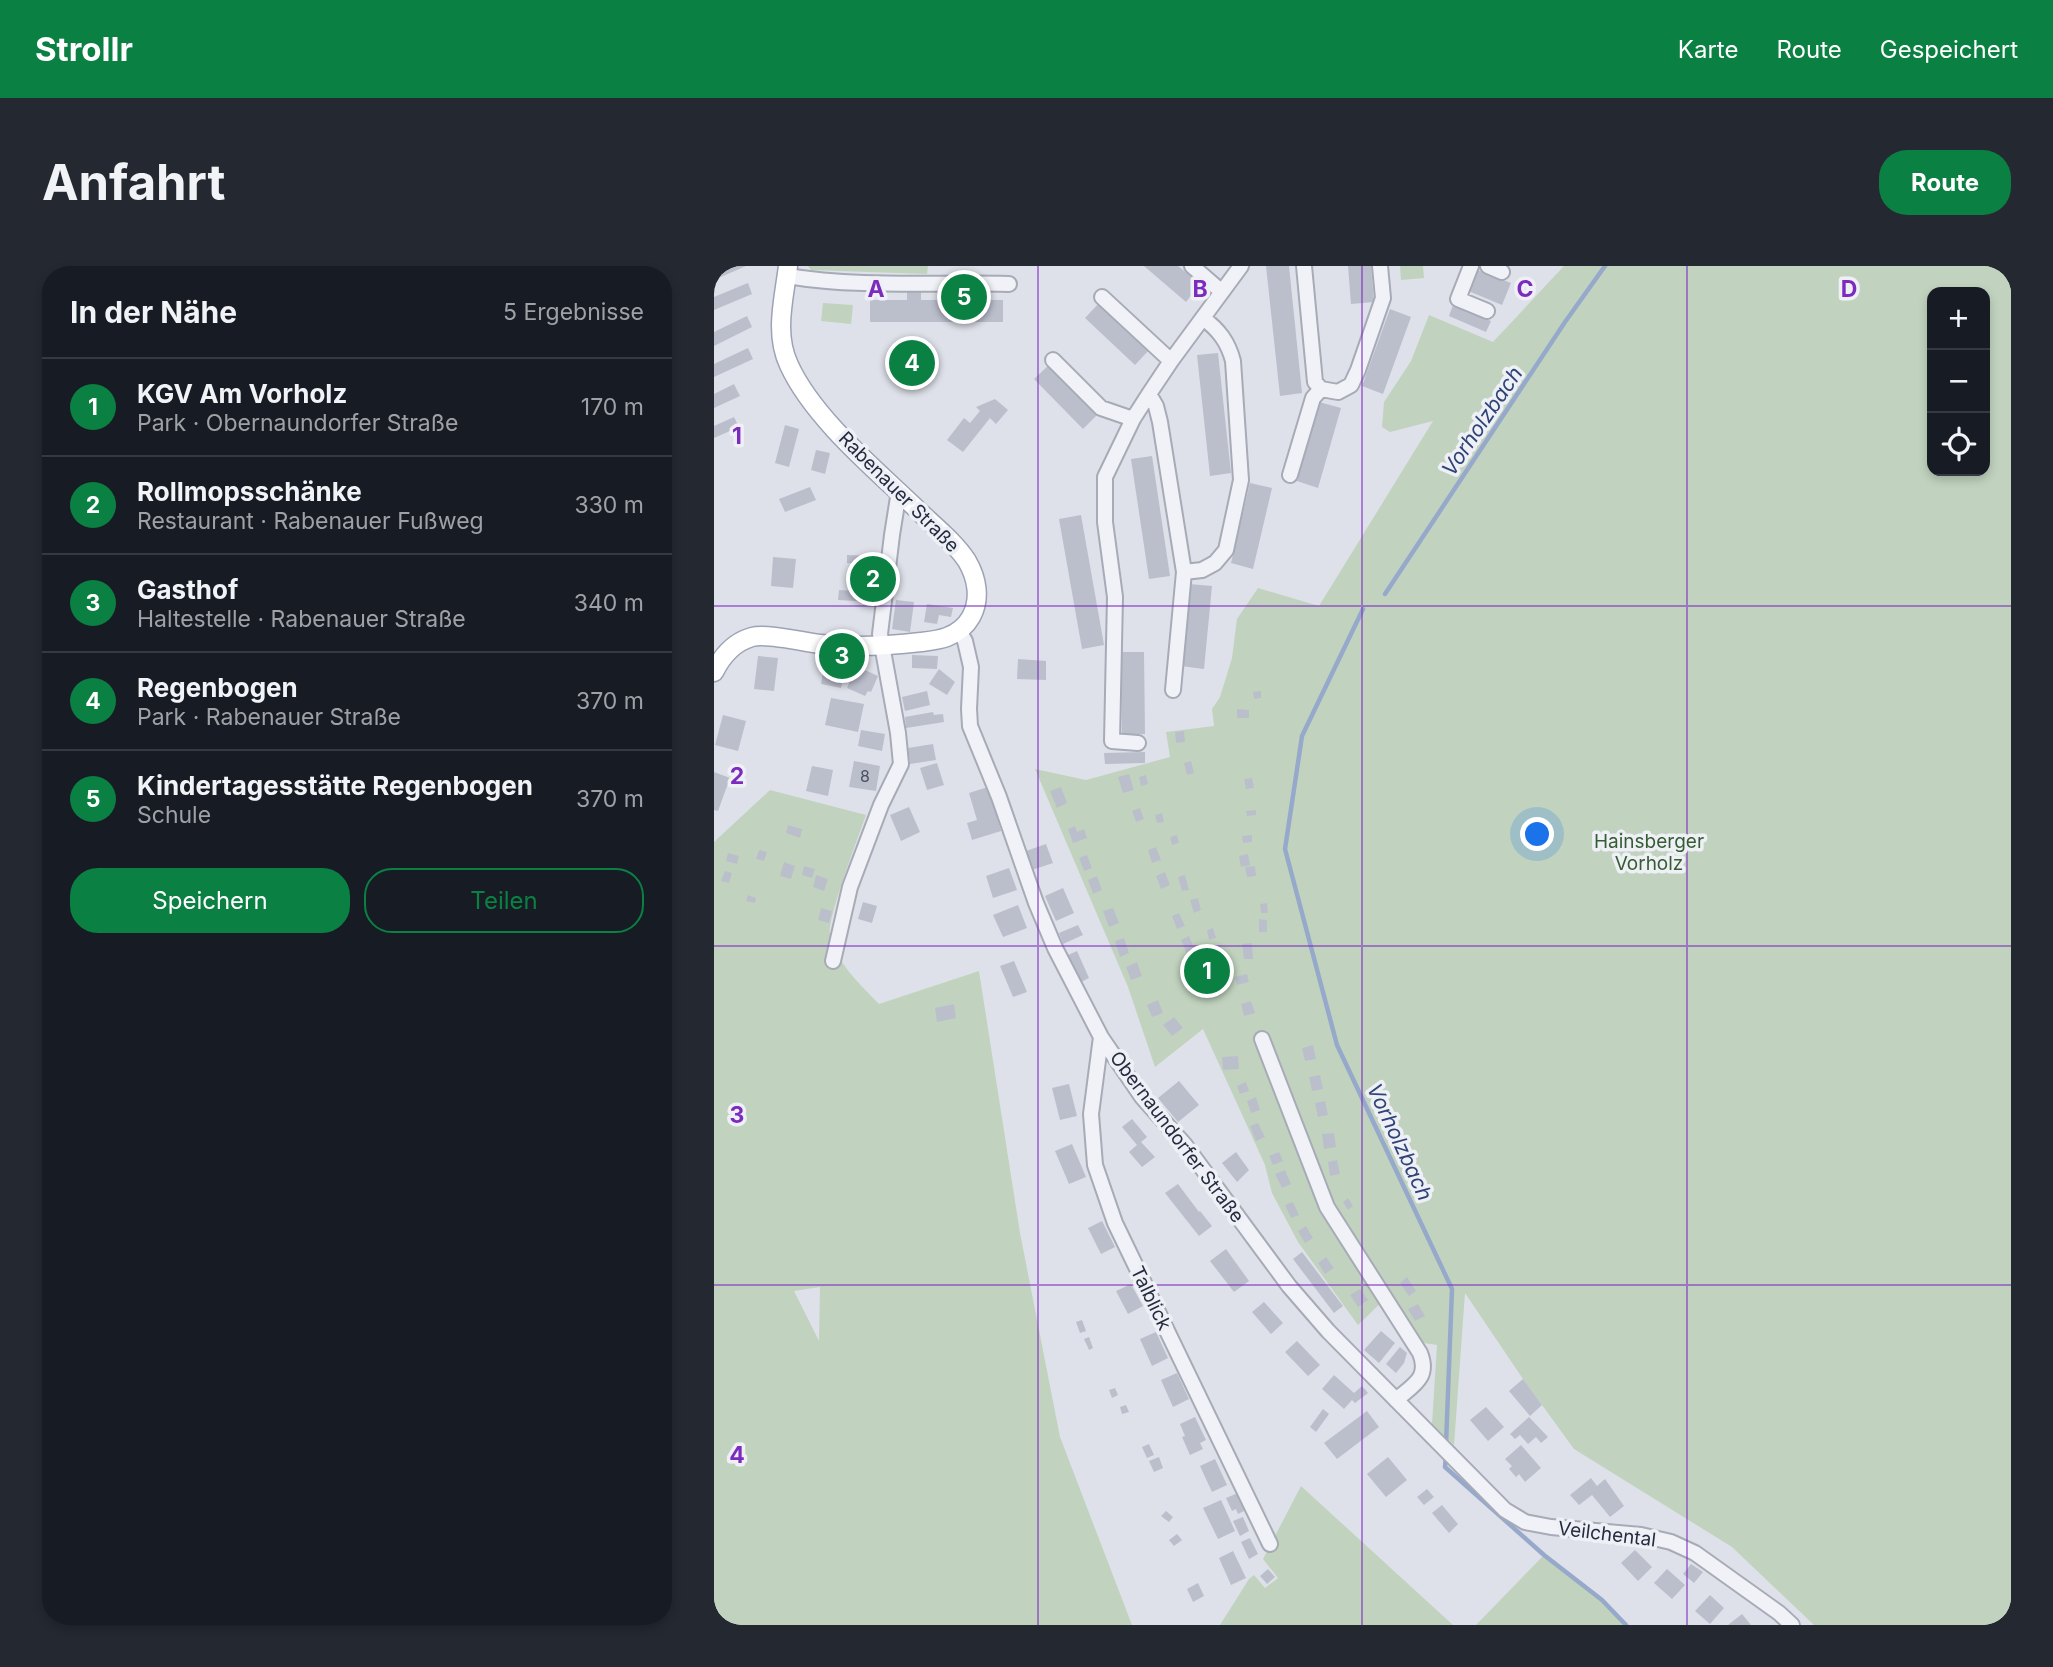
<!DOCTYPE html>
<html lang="de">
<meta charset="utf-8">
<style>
:root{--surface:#171b24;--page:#242831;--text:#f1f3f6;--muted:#9ea1a6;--line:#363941;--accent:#0b8043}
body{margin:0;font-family:Inter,sans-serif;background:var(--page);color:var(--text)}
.controls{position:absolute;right:21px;top:21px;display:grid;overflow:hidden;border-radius:14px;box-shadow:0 4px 10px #0003}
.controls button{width:63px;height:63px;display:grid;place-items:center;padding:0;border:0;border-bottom:2px solid var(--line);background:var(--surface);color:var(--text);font:35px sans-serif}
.you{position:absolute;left:824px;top:569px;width:24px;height:24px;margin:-18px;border:5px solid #fff;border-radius:50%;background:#1a73e8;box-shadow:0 0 0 10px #1a73e833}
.badge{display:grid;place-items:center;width:46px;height:46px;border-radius:50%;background:var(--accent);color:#fff;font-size:23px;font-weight:700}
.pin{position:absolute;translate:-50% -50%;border:4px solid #fff;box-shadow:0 2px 7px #0006}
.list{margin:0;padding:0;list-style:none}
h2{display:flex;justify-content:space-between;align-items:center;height:91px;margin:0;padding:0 28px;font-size:30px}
h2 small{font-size:23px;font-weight:400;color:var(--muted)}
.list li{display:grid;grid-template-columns:46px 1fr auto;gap:21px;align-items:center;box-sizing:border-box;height:98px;padding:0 28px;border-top:2px solid var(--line)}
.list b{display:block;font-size:26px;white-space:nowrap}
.list p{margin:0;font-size:23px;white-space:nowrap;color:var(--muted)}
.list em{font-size:23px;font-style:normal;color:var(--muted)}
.actions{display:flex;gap:14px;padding:21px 28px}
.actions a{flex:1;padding:16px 0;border:2px solid var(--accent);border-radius:28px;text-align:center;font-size:24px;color:var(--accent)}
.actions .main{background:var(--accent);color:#fff}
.icon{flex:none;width:38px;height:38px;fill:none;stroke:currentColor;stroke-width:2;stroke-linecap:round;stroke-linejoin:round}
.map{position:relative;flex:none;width:1297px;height:1359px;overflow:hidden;border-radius:28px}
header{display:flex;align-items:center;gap:42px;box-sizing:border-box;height:98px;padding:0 35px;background:var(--accent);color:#fff}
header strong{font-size:33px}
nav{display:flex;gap:38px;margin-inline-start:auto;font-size:24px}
.intro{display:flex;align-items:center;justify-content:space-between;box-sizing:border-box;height:168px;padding:0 42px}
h1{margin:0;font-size:49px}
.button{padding:18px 32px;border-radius:28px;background:var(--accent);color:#fff;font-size:24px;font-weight:700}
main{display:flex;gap:42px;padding:0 42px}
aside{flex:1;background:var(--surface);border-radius:28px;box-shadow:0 4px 10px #0003}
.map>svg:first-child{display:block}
.green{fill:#c1d3bf;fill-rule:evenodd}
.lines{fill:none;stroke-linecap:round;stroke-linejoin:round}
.stream{stroke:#97a9cb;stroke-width:4.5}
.building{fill:#bbbfcc}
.minor-casing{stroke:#a7abb6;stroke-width:18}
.major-casing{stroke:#9da3b5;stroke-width:21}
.minor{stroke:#f1f2f7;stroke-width:14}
.major{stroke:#fff;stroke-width:18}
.grid{fill:none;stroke:#7b2cbf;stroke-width:2;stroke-opacity:0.55}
.labels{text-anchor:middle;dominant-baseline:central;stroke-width:7;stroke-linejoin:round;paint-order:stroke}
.number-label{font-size:16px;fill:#4b5163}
.street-label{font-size:19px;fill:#262c40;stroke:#eef0f6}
.park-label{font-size:19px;fill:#355d33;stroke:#eef0f6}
.water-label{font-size:21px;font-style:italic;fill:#2e4477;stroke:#eef0f6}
.grid-label{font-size:23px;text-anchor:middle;font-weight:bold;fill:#7b2cbf;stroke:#eef0f6;stroke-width:7;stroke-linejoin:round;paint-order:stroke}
</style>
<header>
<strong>Strollr</strong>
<nav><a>Karte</a><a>Route</a><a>Gespeichert</a></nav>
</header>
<div class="intro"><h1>Anfahrt</h1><a class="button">Route</a></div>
<main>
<aside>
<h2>In der Nähe<small>5 Ergebnisse</small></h2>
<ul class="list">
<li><span class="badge">1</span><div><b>KGV Am Vorholz</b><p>Park · Obernaundorfer Straße</p></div><em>170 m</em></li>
<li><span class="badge">2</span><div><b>Rollmopsschänke</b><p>Restaurant · Rabenauer Fußweg</p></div><em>330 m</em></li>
<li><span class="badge">3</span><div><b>Gasthof</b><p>Haltestelle · Rabenauer Straße</p></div><em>340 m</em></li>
<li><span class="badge">4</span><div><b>Regenbogen</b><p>Park · Rabenauer Straße</p></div><em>370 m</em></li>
<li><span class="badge">5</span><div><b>Kindertagesstätte Regenbogen</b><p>Schule</p></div><em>370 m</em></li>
</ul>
<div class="actions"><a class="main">Speichern</a><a>Teilen</a></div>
</aside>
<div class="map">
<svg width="1297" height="1359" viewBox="0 0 1297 1359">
<rect width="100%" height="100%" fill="#dee1e9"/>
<!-- green -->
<path class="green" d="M94 0H214L213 8 97 4Z
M686 0H709L710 12 687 14Z
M850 0H1297V1359H1100L1018 1281 860 1183 809 1113 751 1027 740 1179 718 1158 723 1079 703 1076 673 1031 644 1059 584 976 558 927 551 899 489 763 441 801 414 721 321 503 372 514 456 491 452 466 500 460 498 443 506 431 518 392 523 353 544 322 605 340 719 155 676 166 668 161 670 136 697 95 715 49 779 76ZM1218 26H1271V205H1218Z
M109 37 139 39 137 58 107 55Z
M56 524 152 549C145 569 113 653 116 668 122 697 146 718 165 738L265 705 306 967 346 1171 418 1359H0V576ZM106 1021 105 1075 80 1025Z
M587 1220 739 1359H506L535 1313 540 1309 551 1322 564 1312 549 1293Z
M830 1289 888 1334 909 1359H762Z"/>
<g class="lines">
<!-- stream -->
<path class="stream" d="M671 328 851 56 891 0
M649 343 588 470 571 583 623 779 738 1023 732 1178
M732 1190 731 1201 830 1289 888 1334 912 1359"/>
</g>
<!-- building -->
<path class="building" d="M2 0H32L0 14V1Z
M430 0H464L486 18 472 36Z
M552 0H575L588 127 566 130Z
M634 0H657L660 36 637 38Z
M761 3 797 17 788 39 752 24Z
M34 17 38 28 0 44V31Z
M193 26H207V34H250V28H267V34H289V56H156V34H193Z
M386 36 436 83 421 99 371 52Z
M739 39 777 55 772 66 735 50Z
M676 43 697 51 669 128 648 120Z
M33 50 38 61 0 80V66Z
M34 82 39 93 0 111V98Z
M504 87 517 207 496 210 483 89Z
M337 97 385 147 369 163 320 113Z
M20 118 26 130 0 142V128Z
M281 133 294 144 282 158 276 152 249 186 233 174 250 152 256 157 266 145 262 141Z
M605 136 627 142 604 222 583 215Z
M20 151 25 161 0 172V160Z
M71 159 85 163 75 201 61 197Z
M102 184 116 187 111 208 97 204Z
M438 190 456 310 435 313 417 193Z
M536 217 558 222 539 303 517 297Z
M96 221 102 234 71 246 65 233Z
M367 249 390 379 368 383 345 253Z
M133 289 162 290 160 336 124 334 125 324 143 325 145 298 133 297Z
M59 291 82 293 79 322 57 320Z
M475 318 498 320 490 403 467 400Z
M182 334 200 336 196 366 178 363Z
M213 338 239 342 237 351 225 349 223 358 210 356Z
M407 386H430L431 468 408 469Z
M198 389 224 390 223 403 198 402Z
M44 390 64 392 60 425 40 423Z
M304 393 332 395V414L303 413Z
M111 394 132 398 127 422 107 418Z
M142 400 164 410 157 426 154 425 151 430 133 422Z
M225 403 241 416 233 429 215 418Z
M213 425 216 439 191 445 188 431Z
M547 425V432L540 433 539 426Z
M117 432 150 438 144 466 111 459Z
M523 443 535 444V452H523Z
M219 446 220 449 229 448 230 456 192 462 191 451Z
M9 449 32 455 24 485 1 479Z
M147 464 171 468 168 485 144 480Z
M470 465 471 476 462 477 461 466Z
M219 478 222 494 196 498 194 482Z
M431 486V497L391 498 390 487Z
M140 495 166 500 162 525 135 521Z
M477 495 480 507 473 509 470 497Z
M223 497 230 519 213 524 206 502Z
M98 500 119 504 114 530 92 525Z
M0 506 16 512 4 545 0 544Z
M415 508 420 524 409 527 404 511Z
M432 509 434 518 427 520 425 511Z
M538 512 540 522 532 523 530 513Z
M274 521 287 565 258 574 253 557 263 554 255 527Z
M347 521 353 537 343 542 336 525Z
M195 541 206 566 187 575 176 549Z
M426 542 430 553 422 556 418 545Z
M542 544V549L533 550 532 545Z
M448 547 450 556 443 557 441 549Z
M74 559 88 563 86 572 72 567Z
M361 560 363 566 370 563 373 572 359 577 354 563Z
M463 569 465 577 458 579 456 571Z
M538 569V576L529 577 528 570Z
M332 578 339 597 318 604 312 585Z
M442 581 447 594 438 597 434 584Z
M45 584 53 586 50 595 42 593Z
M14 587 25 590 23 598 12 595Z
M534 588 536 599 527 601 525 590Z
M373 589 378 602 370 605 365 592Z
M70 596 81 600 77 613 66 610Z
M90 600 101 603 98 612 88 609Z
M541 600 542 610 533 611 531 601Z
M295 602 303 624 279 632 272 610Z
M11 605 18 607 15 617 7 615Z
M451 606 456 619 447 623 442 610Z
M102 609 114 613 110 625 99 621Z
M471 609 475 624 468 625 464 611Z
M383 610 388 624 379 628 374 614Z
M349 622 360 647 342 655 331 630Z
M34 629 42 632 41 637 32 635Z
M484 632 487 644 480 647 476 634Z
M149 636 163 640 158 657 144 653Z
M553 637 554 647H547L546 638Z
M304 639 313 662 289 671 279 649Z
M107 642 118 645 115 657 104 654Z
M399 642 405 657 395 661 389 645Z
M465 647 471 660 463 663 458 650Z
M545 653 553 654V666H545Z
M364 659 369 669 349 678 345 667Z
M499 662 502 672 495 674 493 664Z
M475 670 481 685 473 688 467 674Z
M410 672 415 687 406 691 401 675Z
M538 677 539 693H530L528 678Z
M363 685 375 712 363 718 350 691Z
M300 695 313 726 299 731 286 700Z
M423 696 428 710 417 714 412 701Z
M487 699 493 713 483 717 477 703Z
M533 708 535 716 523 719 521 711Z
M444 734 449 747 438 751 433 739Z
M537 735 541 747 530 750 527 738Z
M240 738 242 752 223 756 221 742Z
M460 751 469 762 458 770 449 759Z
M599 779 602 793 591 795 588 782Z
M524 790 525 803 509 804 508 791Z
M606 809 609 823 598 825 595 811Z
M465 815 485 839 464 856 444 832Z
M532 816 535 825 526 828 523 820Z
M355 818 363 850 346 854 338 822Z
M542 831 546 844 537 847 533 835Z
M611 835 614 849 604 851 601 837Z
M418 853 433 871 427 876 441 891 428 901 415 886 423 879 408 861Z
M544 857 551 871 542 875 536 860Z
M620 867 622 881 610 883 608 868Z
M358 878 372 911 355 918 341 885Z
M522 886 535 904 523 916 508 897Z
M565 886 569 895 559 899 555 890Z
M623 894 626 908 616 910 614 896Z
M571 904 577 918 568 922 561 908Z
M464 918 485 946 486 945 498 960 485 970 451 927Z
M634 932 639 940 634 944 629 936Z
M579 936 585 949 577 952 571 939Z
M388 955 401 981 387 988 374 962Z
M592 960 599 972 591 977 584 965Z
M512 983 535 1015 520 1026 496 995Z
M588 986 629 1040 620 1047 579 993Z
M612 991 620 1002 611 1008 604 997Z
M693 1011 702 1025 695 1030 686 1017Z
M417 1018 429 1040 414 1048 402 1025Z
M646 1023 654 1034 644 1041 636 1029Z
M550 1036 569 1057 557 1068 538 1046Z
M704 1038 711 1050 701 1055 694 1043Z
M368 1054 372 1065 366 1067 362 1056Z
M667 1065 681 1077 665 1097 650 1084Z
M442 1066 454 1092 438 1100 426 1073Z
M375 1071 379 1082 375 1084 370 1073Z
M583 1075 606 1099 594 1110 571 1086Z
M686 1081 693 1087 690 1097 682 1107 672 1098Z
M463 1107 475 1133 459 1141 447 1114Z
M620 1109 640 1127 648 1120 654 1127 641 1137 638 1134 630 1143 608 1123Z
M809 1113 828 1139 816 1150 795 1125Z
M401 1122 404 1129 398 1132 395 1124Z
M412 1139 415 1146 408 1148 406 1141Z
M772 1141 790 1161 774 1175 756 1154Z
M609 1143 615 1148 602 1166 596 1161Z
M653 1145 665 1161 623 1193 610 1177Z
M481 1151 492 1174 486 1177 489 1183 476 1189 468 1171 471 1170 466 1158Z
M815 1151 834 1171 827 1177 822 1171 814 1178 806 1169 801 1173 796 1168Z
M435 1178 440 1189 433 1192 428 1181Z
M807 1179 827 1202 811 1216 805 1208 802 1211 795 1203 798 1200 791 1193Z
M445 1191 449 1202 440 1206 435 1195Z
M674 1191 693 1214 672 1231 653 1208Z
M501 1193 513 1219 498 1226 486 1200Z
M877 1212 883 1220 891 1213 910 1240 896 1251 878 1229 865 1239 856 1229Z
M713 1223 720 1231 710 1239 703 1231Z
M524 1227 532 1244 524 1248 522 1243 518 1245 512 1232Z
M507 1234 521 1265 504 1273 489 1242Z
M728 1239 744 1258 735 1267 718 1247Z
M452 1245 459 1251 455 1256 447 1250Z
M529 1251 535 1265 526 1270 519 1255Z
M463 1268 468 1274 460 1280 455 1274Z
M536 1272 544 1288 535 1293 527 1276Z
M921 1284 938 1301 924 1315 907 1297Z
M519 1285 532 1312 517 1319 505 1292Z
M977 1298 989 1306 980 1317 969 1308Z
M554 1303 561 1311 553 1318 546 1310Z
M953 1303 971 1319 958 1333 940 1317Z
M484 1317 490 1330 479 1336 473 1323Z
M996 1329 1010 1342 996 1358 981 1345Z
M1028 1348 1037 1359H1014Z"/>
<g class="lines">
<defs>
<path id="minor" d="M478 0 508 26
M590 0 601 116 607 123 624 126 637 119 644 104 669 32 666 0
M757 0 744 33 773 45
M774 0 788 6
M73 10C146 22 221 16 295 18
M388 31 457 95
M339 94 387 142 419 153
M435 128 442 140 446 156 470 306 488 304 501 297 512 284 527 214 519 95C514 76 505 64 489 52
M576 209 599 132 607 123
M245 365 251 375 257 401 255 443 256 460 285 531 322 637 341 682 387 771 428 831 471 879 575 1020 614 1065 791 1244 811 1256 837 1261 927 1269 957 1276 981 1287 1065 1347 1078 1359
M459 424 470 306
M424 477 398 475 401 331 391 256V211L419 153 435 128 457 95 527 0
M119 695 136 621 167 539 187 498 184 467 166 368 178 269 185 225
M387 771 377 848 381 899 401 957 556 1278
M548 773 613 941 706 1087C716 1112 699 1119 682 1134"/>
<path id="major" d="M0 406C8 390 20 376 38 371 52 367 90 376 106 378 140 382 173 380 207 376 215 375 225 374 233 371 243 367 252 360 257 351 267 333 263 312 253 295 242 278 224 263 209 249 166 207 100 154 75 99 60 67 70 33 74 0"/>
</defs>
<!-- minor casing -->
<use href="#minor" class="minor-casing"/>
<!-- major casing -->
<use href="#major" class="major-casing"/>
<!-- minor -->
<use href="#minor" class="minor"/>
<!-- major -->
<use href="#major" class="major"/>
</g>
<!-- grid -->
<path class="grid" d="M324 0V1359M648 0V1359M973 0V1359M0 340H1297M0 680H1297M0 1019H1297"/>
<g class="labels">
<!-- number labels -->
<g class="number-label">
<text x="151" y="510">8</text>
</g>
<!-- street labels -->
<g class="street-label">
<text transform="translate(185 226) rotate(45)">Rabenauer Straße</text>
<text transform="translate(463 871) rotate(53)">Obernaundorfer Straße</text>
<text transform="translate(437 1032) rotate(64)">Talblick</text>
<text transform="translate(893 1268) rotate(7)">Veilchental</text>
</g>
<!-- park labels -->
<g class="park-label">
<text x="935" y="575">Hainsberger<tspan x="935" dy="22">Vorholz</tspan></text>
</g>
<!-- water labels -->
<g class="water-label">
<text transform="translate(768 155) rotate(-56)">Vorholzbach</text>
<text transform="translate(686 876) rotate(65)">Vorholzbach</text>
</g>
</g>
<g class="grid-label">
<text x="162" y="31">A</text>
<text x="486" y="31">B</text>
<text x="811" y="31">C</text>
<text x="1135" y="31">D</text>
<text x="23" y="178">1</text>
<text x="23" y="518">2</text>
<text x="23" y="857">3</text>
<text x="23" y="1197">4</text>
</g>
</svg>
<div class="controls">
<button>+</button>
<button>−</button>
<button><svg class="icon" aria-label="locate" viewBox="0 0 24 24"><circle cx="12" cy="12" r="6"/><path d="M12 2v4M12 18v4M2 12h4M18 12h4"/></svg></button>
</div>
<div class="you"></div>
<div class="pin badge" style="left:493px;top:705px">1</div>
<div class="pin badge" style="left:159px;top:313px">2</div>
<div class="pin badge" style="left:128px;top:390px">3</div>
<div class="pin badge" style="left:198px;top:97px">4</div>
<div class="pin badge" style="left:250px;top:31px">5</div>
</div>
</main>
